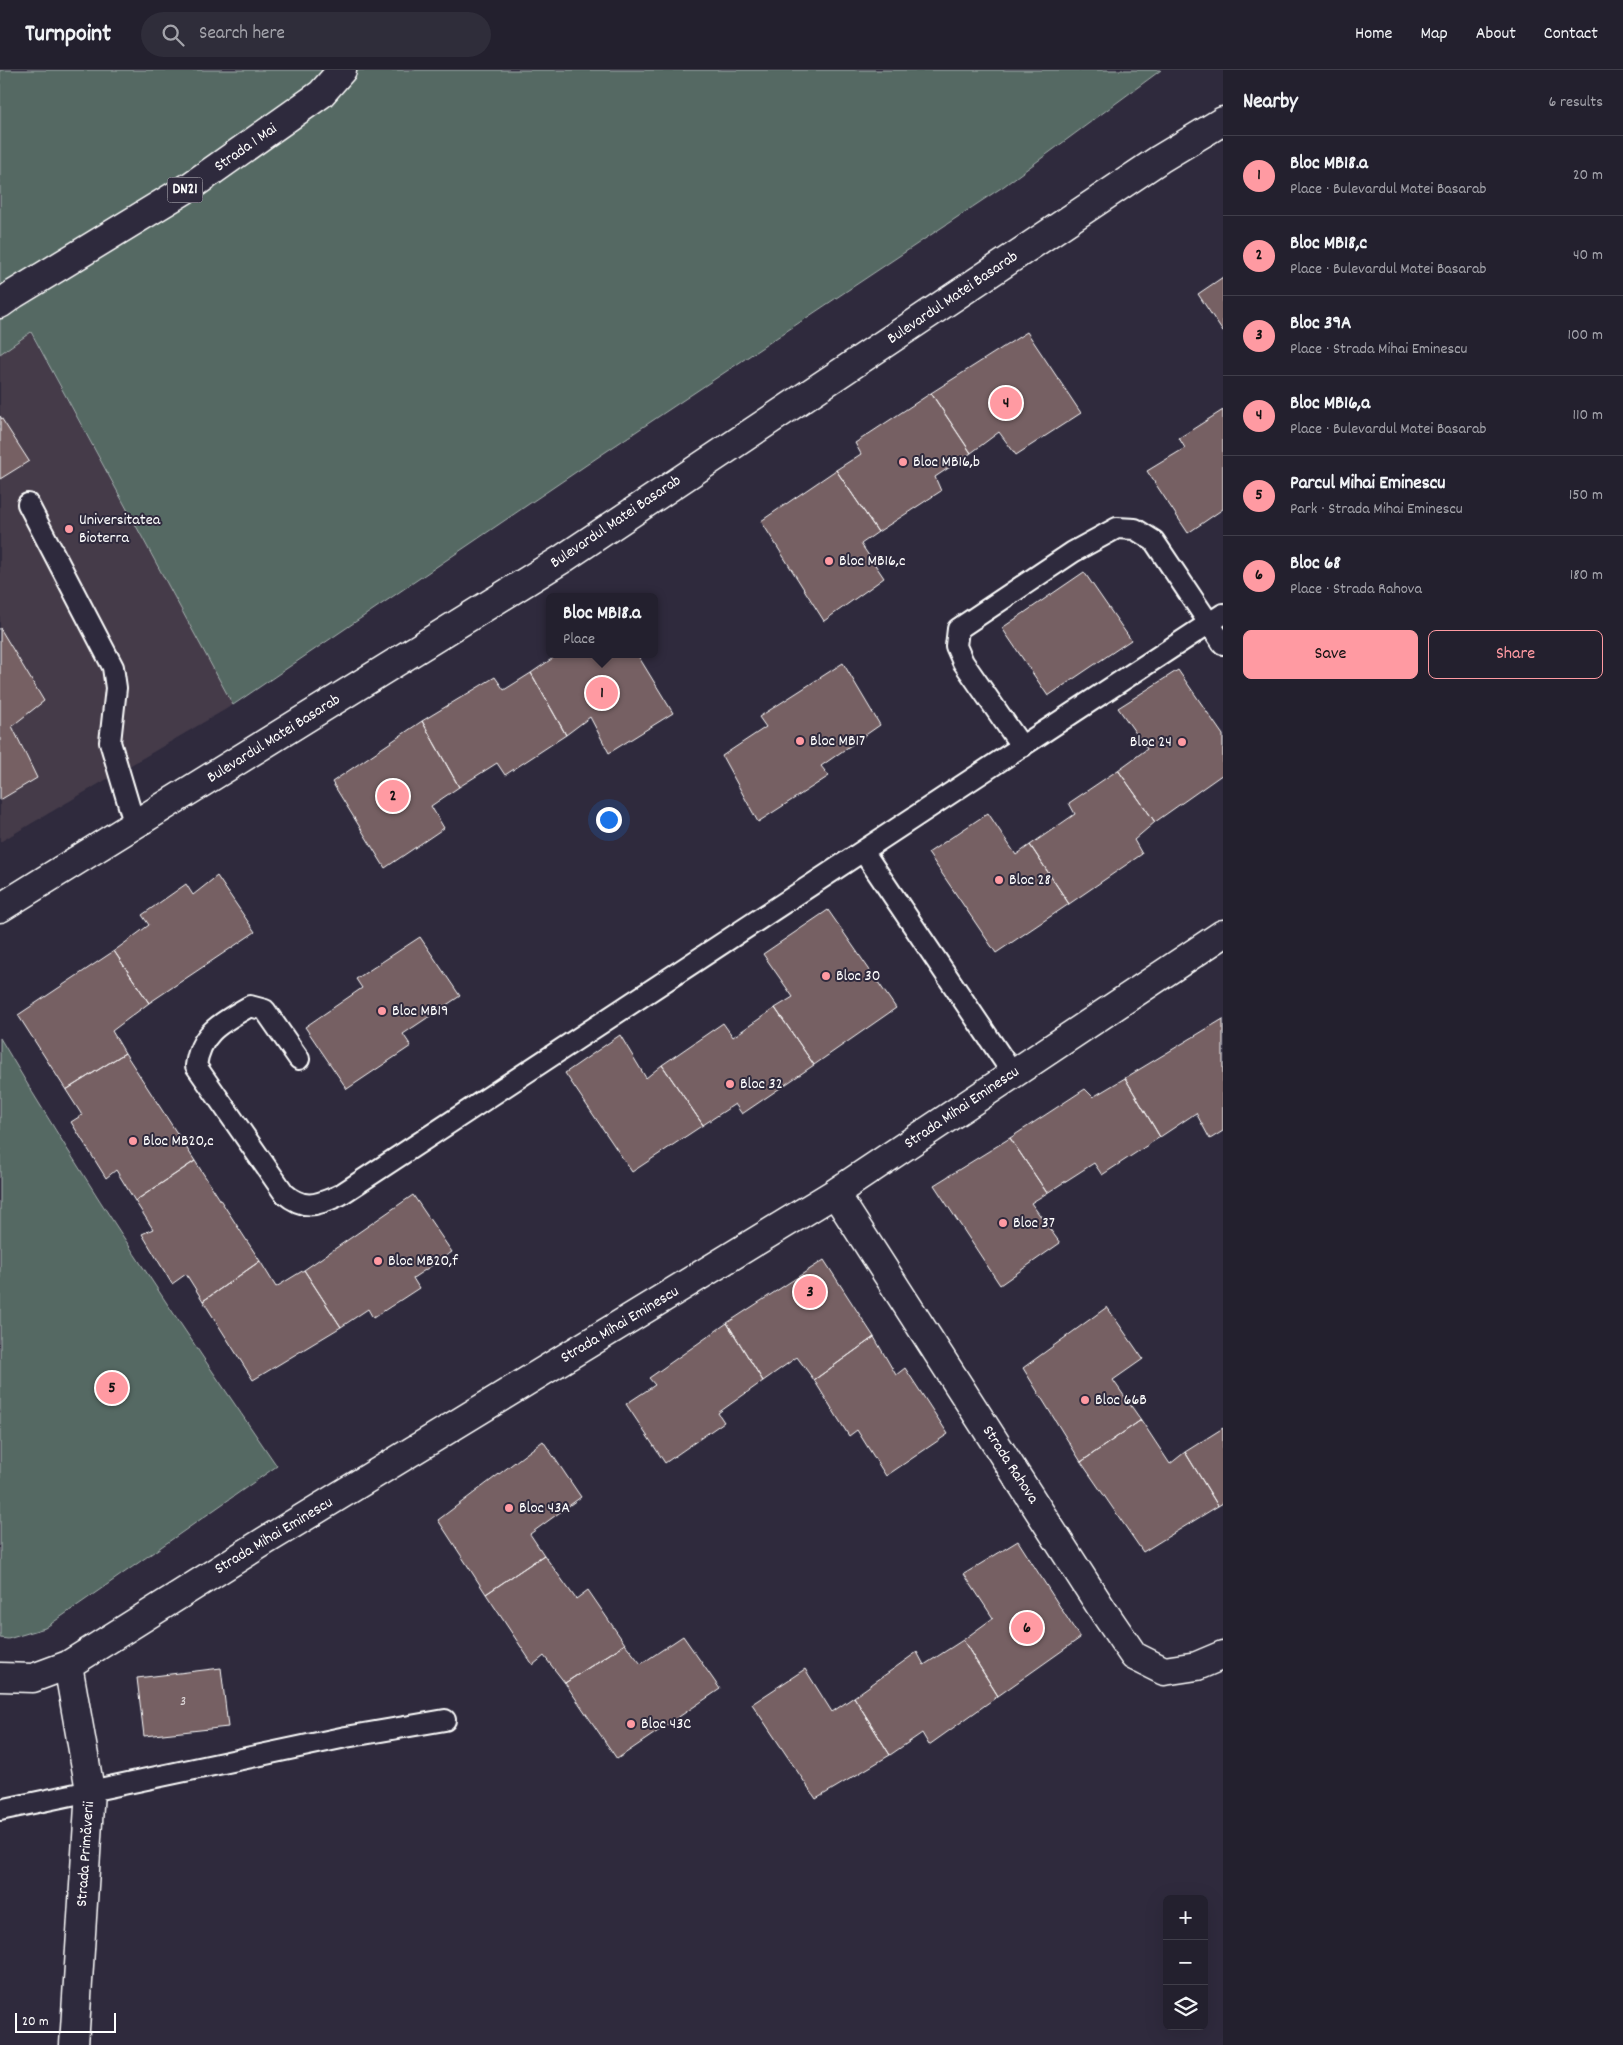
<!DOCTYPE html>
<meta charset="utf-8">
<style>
:root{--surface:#23202e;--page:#2f2d3a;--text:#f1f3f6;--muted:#a3a3aa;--line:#403e4a;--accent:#ff9aa2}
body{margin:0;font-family:Dekko,sans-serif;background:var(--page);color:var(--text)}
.controls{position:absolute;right:15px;bottom:15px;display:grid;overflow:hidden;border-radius:8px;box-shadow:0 5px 20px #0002}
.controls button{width:45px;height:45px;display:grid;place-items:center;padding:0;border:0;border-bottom:1px solid var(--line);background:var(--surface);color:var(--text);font:25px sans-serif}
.scale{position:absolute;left:15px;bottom:12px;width:101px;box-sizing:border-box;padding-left:5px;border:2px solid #fff;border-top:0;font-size:14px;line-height:18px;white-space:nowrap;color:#fff;-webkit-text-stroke:4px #2f2a3d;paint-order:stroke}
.you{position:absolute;left:608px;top:749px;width:18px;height:18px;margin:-12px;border:4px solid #fff;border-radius:50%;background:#1a73e8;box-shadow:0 0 0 8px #1a73e833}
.badge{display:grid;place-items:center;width:32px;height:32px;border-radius:50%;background:var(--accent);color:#111;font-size:16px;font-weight:700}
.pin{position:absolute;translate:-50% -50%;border:2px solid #fff;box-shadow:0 1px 5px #0006}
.popup{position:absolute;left:546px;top:523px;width:112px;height:65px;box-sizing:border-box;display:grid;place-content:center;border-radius:8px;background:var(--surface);filter:drop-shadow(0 1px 4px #0005);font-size:16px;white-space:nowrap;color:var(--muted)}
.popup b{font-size:19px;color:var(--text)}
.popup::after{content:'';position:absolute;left:50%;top:100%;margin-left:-10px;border:10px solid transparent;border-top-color:var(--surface)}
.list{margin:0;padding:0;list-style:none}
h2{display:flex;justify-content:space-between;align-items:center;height:65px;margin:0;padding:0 20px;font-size:21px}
h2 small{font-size:16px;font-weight:400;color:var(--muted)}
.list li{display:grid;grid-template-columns:32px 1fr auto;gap:15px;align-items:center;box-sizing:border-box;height:80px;padding:0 20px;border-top:1px solid var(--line)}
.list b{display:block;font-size:19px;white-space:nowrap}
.list p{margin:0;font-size:16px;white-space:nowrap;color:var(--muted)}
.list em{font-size:16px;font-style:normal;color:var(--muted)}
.actions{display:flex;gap:10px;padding:15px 20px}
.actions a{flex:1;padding:11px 0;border:1px solid var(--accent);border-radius:8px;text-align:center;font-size:18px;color:var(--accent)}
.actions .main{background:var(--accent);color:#111}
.icon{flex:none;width:28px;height:28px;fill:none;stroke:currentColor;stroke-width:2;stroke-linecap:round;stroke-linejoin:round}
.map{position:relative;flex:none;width:1223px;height:1975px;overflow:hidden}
header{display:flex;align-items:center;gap:30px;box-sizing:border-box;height:70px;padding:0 25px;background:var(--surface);border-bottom:1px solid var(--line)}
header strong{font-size:24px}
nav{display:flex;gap:28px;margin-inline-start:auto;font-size:18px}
.search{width:350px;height:45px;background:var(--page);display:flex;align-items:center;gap:12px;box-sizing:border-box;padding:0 18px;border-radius:28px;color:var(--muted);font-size:19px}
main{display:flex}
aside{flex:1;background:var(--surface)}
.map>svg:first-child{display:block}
.built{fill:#443a49}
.green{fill:#556964;stroke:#aab4b2}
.building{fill:#766064;stroke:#fff}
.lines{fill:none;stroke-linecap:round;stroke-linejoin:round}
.service-casing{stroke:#fff;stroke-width:24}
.minor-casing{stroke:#fff;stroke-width:31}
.primary-casing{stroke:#fff;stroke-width:31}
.service{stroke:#2f2a3d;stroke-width:20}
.minor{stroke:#2f2a3d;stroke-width:28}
.primary{stroke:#2f2a3d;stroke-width:28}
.poi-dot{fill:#ff9aa2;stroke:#2f2a3d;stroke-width:2}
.labels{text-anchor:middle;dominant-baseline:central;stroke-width:4;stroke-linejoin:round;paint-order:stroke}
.number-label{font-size:14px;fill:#ddd7d8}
.shield{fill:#2f2a3d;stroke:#c1bfc5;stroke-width:1}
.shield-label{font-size:15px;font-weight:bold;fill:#fff}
.street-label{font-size:16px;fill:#fff;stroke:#2f2a3d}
.poi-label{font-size:16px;fill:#fff;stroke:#2f2a3d;text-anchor:start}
</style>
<header>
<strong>Turnpoint</strong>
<div class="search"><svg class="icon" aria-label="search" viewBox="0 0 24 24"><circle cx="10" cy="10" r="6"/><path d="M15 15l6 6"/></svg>Search here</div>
<nav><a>Home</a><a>Map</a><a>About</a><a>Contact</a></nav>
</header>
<main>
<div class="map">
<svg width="1223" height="1975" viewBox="0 0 1223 1975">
<rect width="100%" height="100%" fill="#2f2a3d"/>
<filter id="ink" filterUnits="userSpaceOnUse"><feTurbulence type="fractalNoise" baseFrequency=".02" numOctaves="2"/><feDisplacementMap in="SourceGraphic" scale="10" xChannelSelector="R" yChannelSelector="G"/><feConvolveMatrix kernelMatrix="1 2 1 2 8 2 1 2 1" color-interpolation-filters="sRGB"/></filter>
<g filter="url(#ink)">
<!-- built -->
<path class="built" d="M30 262 233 635 0 772V284Z"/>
<!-- green -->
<path class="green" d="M0 0H1161L1004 116 604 383 233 635 31 262 0 284Z
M0 968C86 1115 181 1256 277 1396L45 1558 8 1569 0 1568Z"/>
<!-- building -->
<path class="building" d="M1223 207V262L1198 224Z
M1027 262 1081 343 1016 385 999 362 971 383 931 323Z
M931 323 971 383 935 407 941 421 878 462 836 400 861 384 855 373Z
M1223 340V439L1188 463 1147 401 1185 378 1179 368Z
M0 346 29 391 0 409Z
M836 400 878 462 861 474 884 508 824 551 761 451Z
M1084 502 1131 570 1048 626 1002 558Z
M0 558 44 631 12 656 37 708 0 730Z
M559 584H637L673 643 609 683 590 647 566 665 531 603Z
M843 593 880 655 821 696 829 706 758 752 722 686 766 657 759 647Z
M1178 600 1223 665V704L1155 752 1118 700 1147 679 1118 638Z
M531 603 566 665 505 705 497 693 459 717 422 651 495 607 504 620Z
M422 651 459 717 431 736 444 758 385 798 332 712Z
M1118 700 1155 752 1134 770 1142 784 1069 834 1030 775 1075 744 1069 733Z
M988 743 1016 785 1030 775 1069 834 996 883 928 783Z
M217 806 255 862 149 933 114 881 149 855 142 845 186 814 193 825Z
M828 840 896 938 814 995 775 938 793 927 763 884Z
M420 867 460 926 403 964 411 976 347 1019 305 957 362 918 356 909Z
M114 881 149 933 112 961 125 983 66 1020 18 945Z
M775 938 814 995 742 1044 735 1034 703 1055 662 995 723 953 733 967Z
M1223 949V1061L1210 1069 1196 1043 1160 1067 1125 1008Z
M620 965 646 1008 662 995 703 1055 632 1102 565 1003Z
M125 983 195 1091 135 1131 116 1100 106 1108 71 1052 82 1045 66 1020Z
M1125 1008 1160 1067 1102 1105 1094 1093 1047 1123 1010 1068 1085 1019 1093 1027Z
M1010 1068 1047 1123 1031 1133 1060 1173 1000 1215 934 1115Z
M195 1091 260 1191 203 1231 186 1204 172 1214 142 1164 153 1159 135 1131Z
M413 1125 452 1182 413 1208 419 1218 373 1248 368 1239 341 1257 304 1200Z
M824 1190 874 1267 814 1310 797 1287 763 1311 727 1253Z
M260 1191 276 1217 304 1200 341 1257 253 1310 203 1231Z
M1107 1237 1143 1289 1113 1310 1141 1350 1081 1392 1023 1298Z
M727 1253 763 1311 718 1343 724 1352 665 1393 626 1334 655 1315 649 1308Z
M874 1267 896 1305 905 1298 948 1364 886 1406 857 1360 849 1366 814 1310Z
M1141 1350 1170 1394 1185 1382 1218 1436 1143 1482 1081 1392Z
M1223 1358V1433L1218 1436 1185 1382Z
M543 1371 581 1427 530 1464 544 1485 486 1524 438 1450Z
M1018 1471 1080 1568 998 1626 963 1570 993 1548 964 1504Z
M544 1485 576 1529 588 1520 625 1574 565 1613 544 1586 533 1595 486 1524Z
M683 1566 720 1619 617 1689 565 1613 625 1574 641 1594Z
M963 1570 998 1626 929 1675 922 1663 890 1685 854 1627 917 1582 924 1595Z
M221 1598 228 1657 144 1666 137 1608Z
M805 1599 832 1642 854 1627 890 1685 816 1729 752 1634Z"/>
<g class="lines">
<defs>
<path id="service" d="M28 434 113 597 116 618 110 672 135 756
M1022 677 963 592 956 576 958 559 1073 482 1117 458 1135 459 1154 471 1223 574
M863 781 1013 1004
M299 989 265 940 250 936C223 952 200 962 196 996L284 1123C305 1141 316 1135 340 1125L1223 544
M0 1740 346 1667 445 1650"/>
<path id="minor" d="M835 1123 1104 1542 1134 1586 1164 1601 1197 1596 1223 1585
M68 1595 90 1720 74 1975
M0 1607 33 1608 68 1595 265 1471 835 1123 1223 864"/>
<path id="primary" d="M0 234 14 224 191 116 321 24 342 0
M0 838 564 488 1160 89 1223 51"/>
</defs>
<!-- service casing -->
<use href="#service" class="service-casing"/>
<!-- minor casing -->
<use href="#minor" class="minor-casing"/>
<!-- primary casing -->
<use href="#primary" class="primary-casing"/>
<!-- service -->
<use href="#service" class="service"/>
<!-- minor -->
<use href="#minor" class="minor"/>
<!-- primary -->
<use href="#primary" class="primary"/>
</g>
</g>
<!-- markers -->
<g class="poi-dot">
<circle cx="903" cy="392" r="5"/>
<circle cx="69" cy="459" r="5"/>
<circle cx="829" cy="491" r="5"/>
<circle cx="800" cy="671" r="5"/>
<circle cx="1182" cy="672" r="5"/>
<circle cx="999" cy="810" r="5"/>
<circle cx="826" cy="906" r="5"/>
<circle cx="382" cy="941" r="5"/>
<circle cx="730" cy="1014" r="5"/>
<circle cx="133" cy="1071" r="5"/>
<circle cx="1003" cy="1153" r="5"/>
<circle cx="378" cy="1191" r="5"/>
<circle cx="1085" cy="1330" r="5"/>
<circle cx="509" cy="1438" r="5"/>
<circle cx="631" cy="1654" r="5"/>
</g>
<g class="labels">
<!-- number labels -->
<g class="number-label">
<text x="183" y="1632">3</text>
</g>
<!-- shield labels -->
<rect class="shield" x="167.5" y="107.5" width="35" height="25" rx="4"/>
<g class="shield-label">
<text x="185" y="120">DN21</text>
</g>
<!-- street labels -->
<g class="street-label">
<text transform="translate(246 78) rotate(-35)">Strada 1 Mai</text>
<text transform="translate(953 228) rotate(-34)">Bulevardul Matei Basarab</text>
<text transform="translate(616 452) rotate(-34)">Bulevardul Matei Basarab</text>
<text transform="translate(274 669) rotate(-32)">Bulevardul Matei Basarab</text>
<text transform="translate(962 1038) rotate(-34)">Strada Mihai Eminescu</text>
<text transform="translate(620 1255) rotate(-31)">Strada Mihai Eminescu</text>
<text transform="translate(1010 1395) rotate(57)">Strada Rahova</text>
<text transform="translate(274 1466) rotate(-31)">Strada Mihai Eminescu</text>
<text transform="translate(86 1784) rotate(-86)">Strada Primăverii</text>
</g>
<!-- poi labels -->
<g class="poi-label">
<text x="913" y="392">Bloc MB16,b</text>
<text x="79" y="450">Universitatea<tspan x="79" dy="18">Bioterra</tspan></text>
<text x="839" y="491">Bloc MB16,c</text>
<text x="810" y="671">Bloc MB17</text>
<text x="1172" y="672" text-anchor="end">Bloc 24</text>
<text x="1009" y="810">Bloc 28</text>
<text x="836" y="906">Bloc 30</text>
<text x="392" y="941">Bloc MB19</text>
<text x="740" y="1014">Bloc 32</text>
<text x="143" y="1071">Bloc MB20,c</text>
<text x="1013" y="1153">Bloc 37</text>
<text x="388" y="1191">Bloc MB20,f</text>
<text x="1095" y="1330">Bloc 66B</text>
<text x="519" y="1438">Bloc 43A</text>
<text x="641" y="1654">Bloc 43C</text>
</g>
</g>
</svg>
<div class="controls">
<button>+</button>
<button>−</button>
<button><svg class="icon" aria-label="layers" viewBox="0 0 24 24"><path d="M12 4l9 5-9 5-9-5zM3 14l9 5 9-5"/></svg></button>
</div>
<div class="scale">20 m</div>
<div class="you"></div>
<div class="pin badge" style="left:602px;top:623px">1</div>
<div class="popup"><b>Bloc MB18.a</b>Place</div>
<div class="pin badge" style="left:393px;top:726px">2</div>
<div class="pin badge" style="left:810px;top:1222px">3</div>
<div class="pin badge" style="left:1006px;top:333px">4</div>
<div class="pin badge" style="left:112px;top:1318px">5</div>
<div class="pin badge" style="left:1027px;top:1558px">6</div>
</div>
<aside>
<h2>Nearby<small>6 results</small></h2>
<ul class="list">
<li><span class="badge">1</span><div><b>Bloc MB18.a</b><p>Place · Bulevardul Matei Basarab</p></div><em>20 m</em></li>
<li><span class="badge">2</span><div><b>Bloc MB18,c</b><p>Place · Bulevardul Matei Basarab</p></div><em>40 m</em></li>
<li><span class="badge">3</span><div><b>Bloc 39A</b><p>Place · Strada Mihai Eminescu</p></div><em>100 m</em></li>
<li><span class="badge">4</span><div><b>Bloc MB16,a</b><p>Place · Bulevardul Matei Basarab</p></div><em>110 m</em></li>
<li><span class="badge">5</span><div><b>Parcul Mihai Eminescu</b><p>Park · Strada Mihai Eminescu</p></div><em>150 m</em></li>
<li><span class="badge">6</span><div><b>Bloc 68</b><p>Place · Strada Rahova</p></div><em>180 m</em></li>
</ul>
<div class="actions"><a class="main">Save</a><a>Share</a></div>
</aside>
</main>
